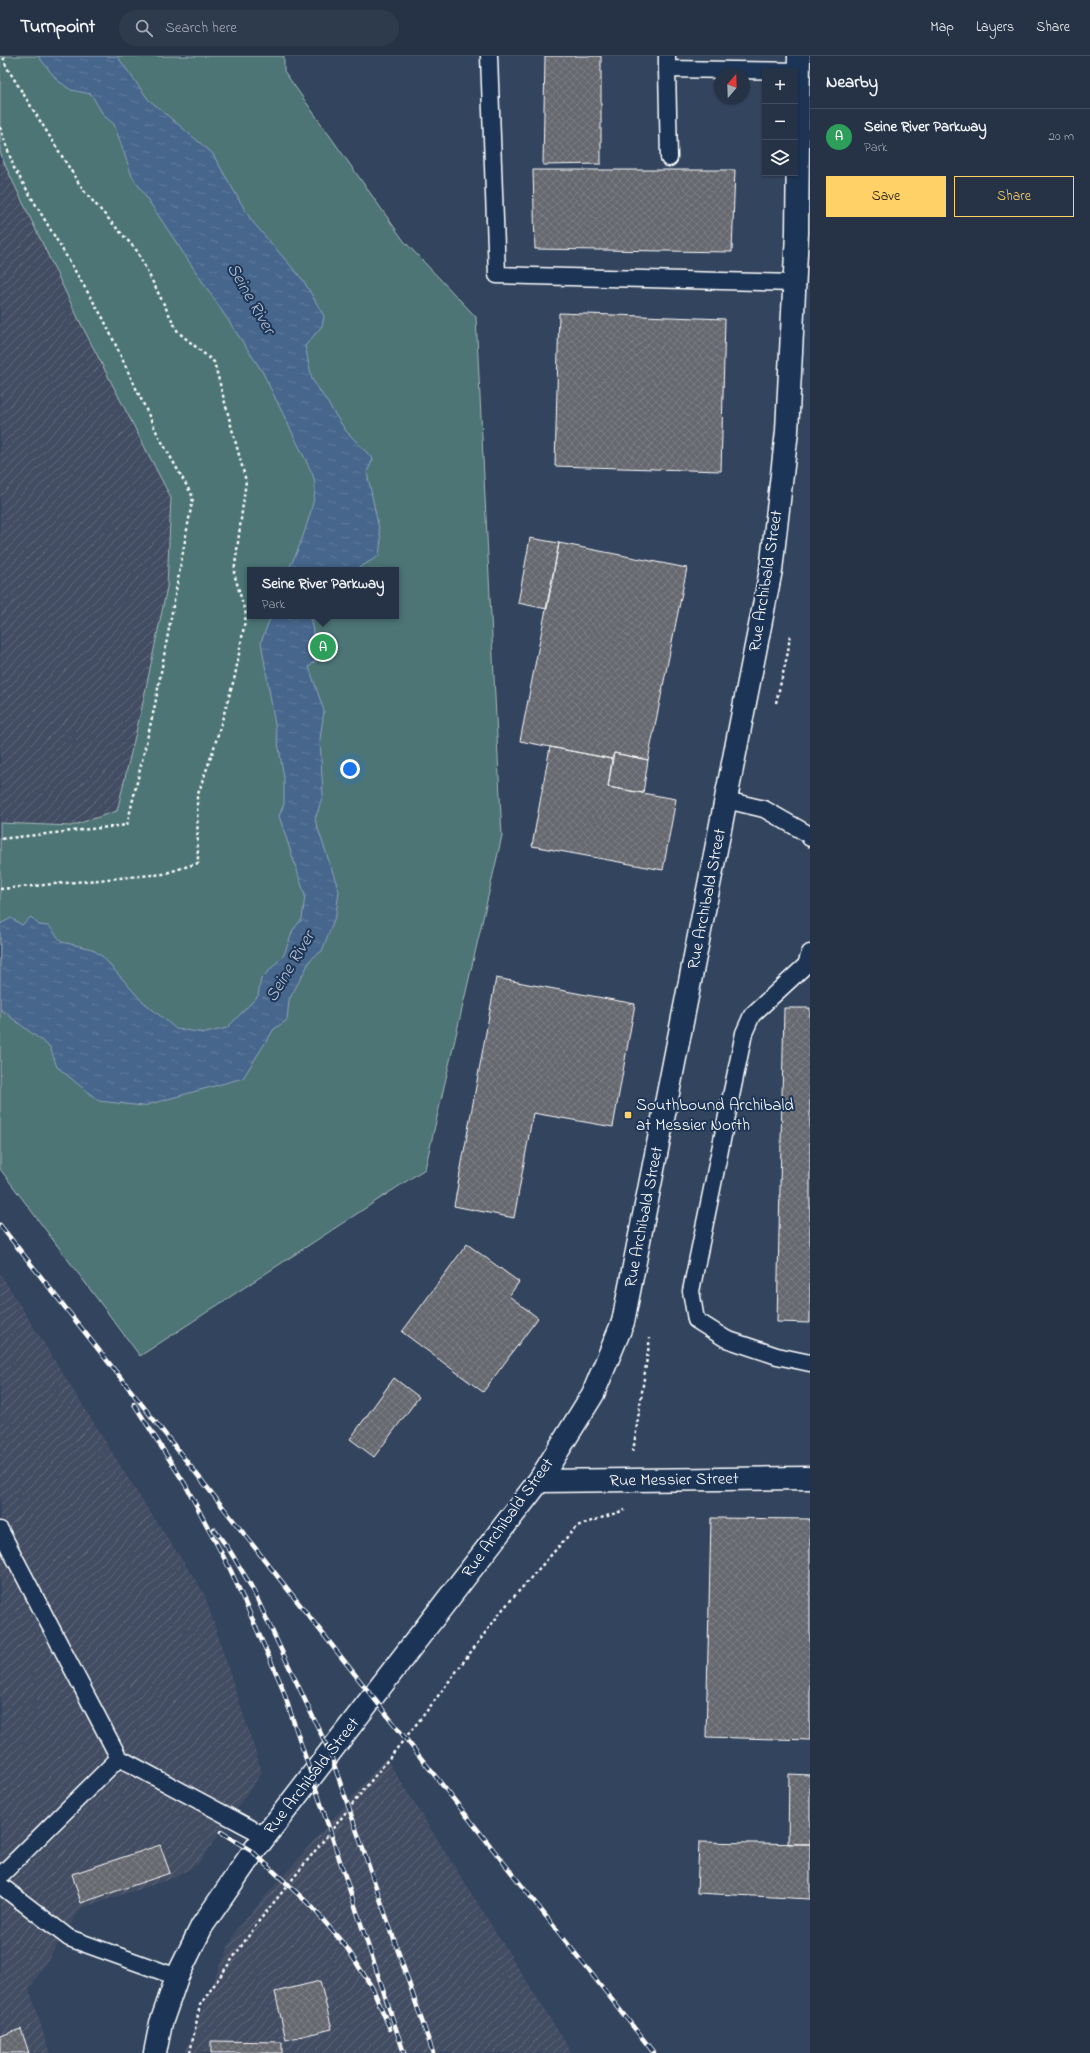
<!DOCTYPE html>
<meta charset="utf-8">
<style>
:root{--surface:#263346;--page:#2e3b4d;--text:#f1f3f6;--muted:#a4aab3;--line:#424e5f;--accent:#ffd166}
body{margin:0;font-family:"Indie Flower",sans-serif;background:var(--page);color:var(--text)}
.controls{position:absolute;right:12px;top:12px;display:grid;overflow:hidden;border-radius:0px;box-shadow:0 1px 3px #0004}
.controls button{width:36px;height:36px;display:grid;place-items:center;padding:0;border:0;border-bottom:1px solid var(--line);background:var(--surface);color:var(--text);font:20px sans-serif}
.compass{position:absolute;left:714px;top:12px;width:36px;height:36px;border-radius:50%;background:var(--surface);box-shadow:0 1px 3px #0004;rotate:19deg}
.you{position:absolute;left:350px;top:713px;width:14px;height:14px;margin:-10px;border:3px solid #fff;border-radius:50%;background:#1a73e8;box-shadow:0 0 0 6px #1a73e833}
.badge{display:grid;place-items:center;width:26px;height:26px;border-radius:50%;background:var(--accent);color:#fff;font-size:13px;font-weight:700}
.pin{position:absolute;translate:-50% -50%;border:2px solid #fff;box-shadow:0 1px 4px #0006}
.popup{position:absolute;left:247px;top:511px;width:152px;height:52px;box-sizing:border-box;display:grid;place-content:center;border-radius:0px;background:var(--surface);filter:drop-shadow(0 1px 3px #0005);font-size:13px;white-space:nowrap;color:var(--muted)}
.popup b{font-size:15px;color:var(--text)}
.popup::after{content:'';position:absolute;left:50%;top:100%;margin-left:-8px;border:8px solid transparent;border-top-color:var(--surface)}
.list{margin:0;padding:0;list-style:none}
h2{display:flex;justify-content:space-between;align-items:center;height:52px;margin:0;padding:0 16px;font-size:17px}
h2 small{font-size:13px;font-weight:400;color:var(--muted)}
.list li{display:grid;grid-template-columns:26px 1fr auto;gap:12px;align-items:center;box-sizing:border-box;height:56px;padding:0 16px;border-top:1px solid var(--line)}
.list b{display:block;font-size:15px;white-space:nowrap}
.list p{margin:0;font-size:13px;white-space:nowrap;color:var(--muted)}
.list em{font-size:13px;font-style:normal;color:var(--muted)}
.actions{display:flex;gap:8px;padding:12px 16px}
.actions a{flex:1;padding:9px 0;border:1px solid var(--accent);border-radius:0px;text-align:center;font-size:14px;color:var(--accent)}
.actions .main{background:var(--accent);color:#111}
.icon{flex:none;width:22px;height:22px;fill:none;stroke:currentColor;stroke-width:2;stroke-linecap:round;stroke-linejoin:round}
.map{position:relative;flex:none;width:810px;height:1997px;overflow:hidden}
header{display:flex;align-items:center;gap:24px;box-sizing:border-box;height:56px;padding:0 20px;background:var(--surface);border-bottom:1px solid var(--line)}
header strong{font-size:19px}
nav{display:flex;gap:22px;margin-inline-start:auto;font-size:14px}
.search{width:280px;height:36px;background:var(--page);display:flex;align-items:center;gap:10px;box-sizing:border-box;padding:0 14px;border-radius:22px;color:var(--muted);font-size:15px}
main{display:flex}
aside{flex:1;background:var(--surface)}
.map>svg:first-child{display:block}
.industrial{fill:url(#industrial-furrows)}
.park{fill:#4e7476;stroke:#a6baba;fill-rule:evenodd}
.water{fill:url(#water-ripples);stroke:#90a3ba}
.building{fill:url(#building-cross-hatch);stroke:#fff}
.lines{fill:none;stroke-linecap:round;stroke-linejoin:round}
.lane-casing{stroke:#fff;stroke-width:19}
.street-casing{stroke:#fff;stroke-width:25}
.secondary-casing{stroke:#fff;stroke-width:25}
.path{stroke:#fff;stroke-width:2.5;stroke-dasharray:3 3;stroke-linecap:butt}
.lane{stroke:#1d3557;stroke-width:16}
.street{stroke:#1d3557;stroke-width:22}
.secondary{stroke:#1d3557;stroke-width:22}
.rail-casing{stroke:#fff;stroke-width:4.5}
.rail{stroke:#1d3557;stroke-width:3;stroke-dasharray:9;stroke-linecap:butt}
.poi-dot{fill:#ffd166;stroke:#1d3557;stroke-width:1.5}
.labels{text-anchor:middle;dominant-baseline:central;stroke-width:4;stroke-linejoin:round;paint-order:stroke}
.street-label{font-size:17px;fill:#fff;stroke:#1d3557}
.poi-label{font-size:17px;fill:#fff;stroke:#1d3557;text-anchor:start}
.water-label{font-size:18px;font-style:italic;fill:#b5c2d1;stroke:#1d3557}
</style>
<header>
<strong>Turnpoint</strong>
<div class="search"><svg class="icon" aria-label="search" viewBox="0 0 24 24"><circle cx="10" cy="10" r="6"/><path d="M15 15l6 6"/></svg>Search here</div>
<nav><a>Map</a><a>Layers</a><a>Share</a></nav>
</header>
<main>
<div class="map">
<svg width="810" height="1997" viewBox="0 0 810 1997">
<defs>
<pattern id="industrial-furrows" width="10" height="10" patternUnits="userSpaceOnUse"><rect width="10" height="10" fill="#424e63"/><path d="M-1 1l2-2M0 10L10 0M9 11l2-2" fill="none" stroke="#5e697a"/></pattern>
<pattern id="water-ripples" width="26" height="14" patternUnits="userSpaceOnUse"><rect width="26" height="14" fill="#46668c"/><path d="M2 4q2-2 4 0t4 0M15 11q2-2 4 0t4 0" fill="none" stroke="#627d9d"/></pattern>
<pattern id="building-cross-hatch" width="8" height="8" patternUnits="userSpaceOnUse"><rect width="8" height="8" fill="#65676e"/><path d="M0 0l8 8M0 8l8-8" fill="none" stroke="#7c7e84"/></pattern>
</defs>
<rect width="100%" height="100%" fill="#33445e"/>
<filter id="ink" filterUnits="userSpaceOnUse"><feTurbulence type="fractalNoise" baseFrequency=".025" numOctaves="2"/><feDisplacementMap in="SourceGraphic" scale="8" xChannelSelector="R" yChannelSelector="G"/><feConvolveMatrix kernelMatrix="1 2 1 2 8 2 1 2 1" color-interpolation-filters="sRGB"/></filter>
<g filter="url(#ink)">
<!-- industrial -->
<path class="industrial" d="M0 95 5 109 78 262 171 442 167 531 142 651 117 755 71 770 0 767Z
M0 1217 140 1441 204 1537 262 1716 198 1808 171 1823 81 1852 29 1933 50 1997H0Z
M386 1702 572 1997H185L214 1922 237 1873Z"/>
<!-- park -->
<path class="park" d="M0 0H284V15L404 185 476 261 502 780 425 1113 140 1300 0 1113V767L71 770 117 755 142 651 167 531 171 442 78 262 5 109 0 95ZM250 514H396V560H250Z"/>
<!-- water -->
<path class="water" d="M38 0H117L148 43 212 97 251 164 303 224 324 260 322 270 305 290 312 323 346 375 373 403 367 416 381 483 379 500 355 514H287C296 505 316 446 315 432 315 428 314 423 313 419L262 315 132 120 114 68 104 60 91 38 71 34 57 24Z
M271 560H310L318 602 309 611 324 655 320 683 323 739 315 764 339 835 336 858 322 895 311 903 289 944 287 964 274 973 243 1022 143 1050 99 1045 57 1011 50 991 0 953V868L11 862 22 869 31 861 39 869 49 870 62 886 92 893 103 901 140 943 176 973 206 977 227 972 258 940 261 923 284 899 293 874 302 863 305 839 279 760 284 748V722L261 586Z"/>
<!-- building -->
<path class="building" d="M545 0H601V108L543 109Z
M533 114H735L732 196 535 193Z
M559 257 725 263 721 415 555 410Z
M530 482 559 487 547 553 518 547Z
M559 487 687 512 648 704 614 697 612 703 520 685Z
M550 691 612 703 608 731 676 743 663 814 532 790Z
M614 697 648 704 643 737 608 731Z
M496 922 635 948 613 1071 533 1057 514 1162 454 1150Z
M784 952H810V1267L777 1266Z
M467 1188 519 1226 509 1240 538 1262 483 1336 402 1276Z
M394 1322 419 1341 374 1401 350 1383Z
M711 1462 810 1463V1684L706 1681Z
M789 1718 810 1719V1788H788Z
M699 1786 810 1788V1843L697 1837Z
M160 1789 170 1817 81 1847 72 1818Z
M320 1925 332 1973 286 1984 275 1936Z
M21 1973 29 1997H0V1980Z
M211 1985 282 1986V1997H211Z"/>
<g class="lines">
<defs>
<path id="lane" d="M489 0 497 219 794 227
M667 0V13L798 15
M667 13 669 102
M726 744 764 753 808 778 810 782
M810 897 806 909 752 959 744 977 691 1235 696 1264 726 1283 777 1300 810 1307
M0 1474 119 1702 0 1820
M119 1702 265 1780
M0 1829 69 1882 177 1921"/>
<path id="street" d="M539 1425 810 1422"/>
<path id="secondary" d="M155 1997 161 1967 177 1921 202 1870 253 1796 539 1425 593 1338 623 1266 771 514 787 375 797 177 799 0"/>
</defs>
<!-- lane casing -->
<use href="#lane" class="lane-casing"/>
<!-- street casing -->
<use href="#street" class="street-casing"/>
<!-- secondary casing -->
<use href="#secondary" class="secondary-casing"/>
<!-- path -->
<path class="path" d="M0 71 14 112 103 262 157 377 193 441 155 649 127 769 0 783
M776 647 788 596 790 578
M0 833 163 818 198 807 197 741 213 695 235 620 246 559 234 517 246 425 214 306 178 276 137 195 83 134 6 10 3 0
M633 1396 650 1282
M190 1997 200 1949 259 1865 426 1656 503 1553 577 1470 625 1454"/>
<!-- lane -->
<use href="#lane" class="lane"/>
<!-- street -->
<use href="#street" class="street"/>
<!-- secondary -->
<use href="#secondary" class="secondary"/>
<defs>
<path id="rail" d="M0 1169 654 1997
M134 1348 185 1428 231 1515 281 1628 404 1997
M214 1473 230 1495 251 1530 330 1697 433 1997
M221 1776 253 1796 313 1852 347 1892 373 1933 390 1973"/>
</defs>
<!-- rail casing -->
<use href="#rail" class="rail-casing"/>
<!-- rail -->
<use href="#rail" class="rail"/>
</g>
</g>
<!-- markers -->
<rect class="poi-dot" x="624" y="1055" width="8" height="8" rx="2"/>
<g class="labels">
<!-- street labels -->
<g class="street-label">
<text transform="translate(766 525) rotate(-81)">Rue Archibald Street</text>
<text transform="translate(707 843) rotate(-79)">Rue Archibald Street</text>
<text transform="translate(644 1161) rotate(-79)">Rue Archibald Street</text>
<text transform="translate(674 1424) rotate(-1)">Rue Messier Street</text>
<text transform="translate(508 1462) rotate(-54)">Rue Archibald Street</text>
<text transform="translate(312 1720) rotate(-52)">Rue Archibald Street</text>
</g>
<!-- poi labels -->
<g class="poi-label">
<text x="636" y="1049">Southbound Archibald<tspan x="636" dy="20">at Messier North</tspan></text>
</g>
<!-- water labels -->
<g class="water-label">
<text transform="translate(250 243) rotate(60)">Seine River</text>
<text transform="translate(291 911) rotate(-59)">Seine River</text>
</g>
</g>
</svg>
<div class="controls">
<button>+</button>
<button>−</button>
<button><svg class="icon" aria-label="layers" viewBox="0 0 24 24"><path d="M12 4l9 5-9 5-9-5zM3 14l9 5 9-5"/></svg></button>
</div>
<svg class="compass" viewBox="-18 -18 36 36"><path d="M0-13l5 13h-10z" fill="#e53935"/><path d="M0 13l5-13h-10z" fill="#a4aab3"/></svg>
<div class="you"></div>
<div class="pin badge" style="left:323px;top:591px;background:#2e9e5b">A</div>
<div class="popup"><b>Seine River Parkway</b>Park</div>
</div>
<aside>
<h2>Nearby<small></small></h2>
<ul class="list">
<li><span class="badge" style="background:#2e9e5b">A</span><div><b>Seine River Parkway</b><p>Park</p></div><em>20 m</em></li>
</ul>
<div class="actions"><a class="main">Save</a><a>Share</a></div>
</aside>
</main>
